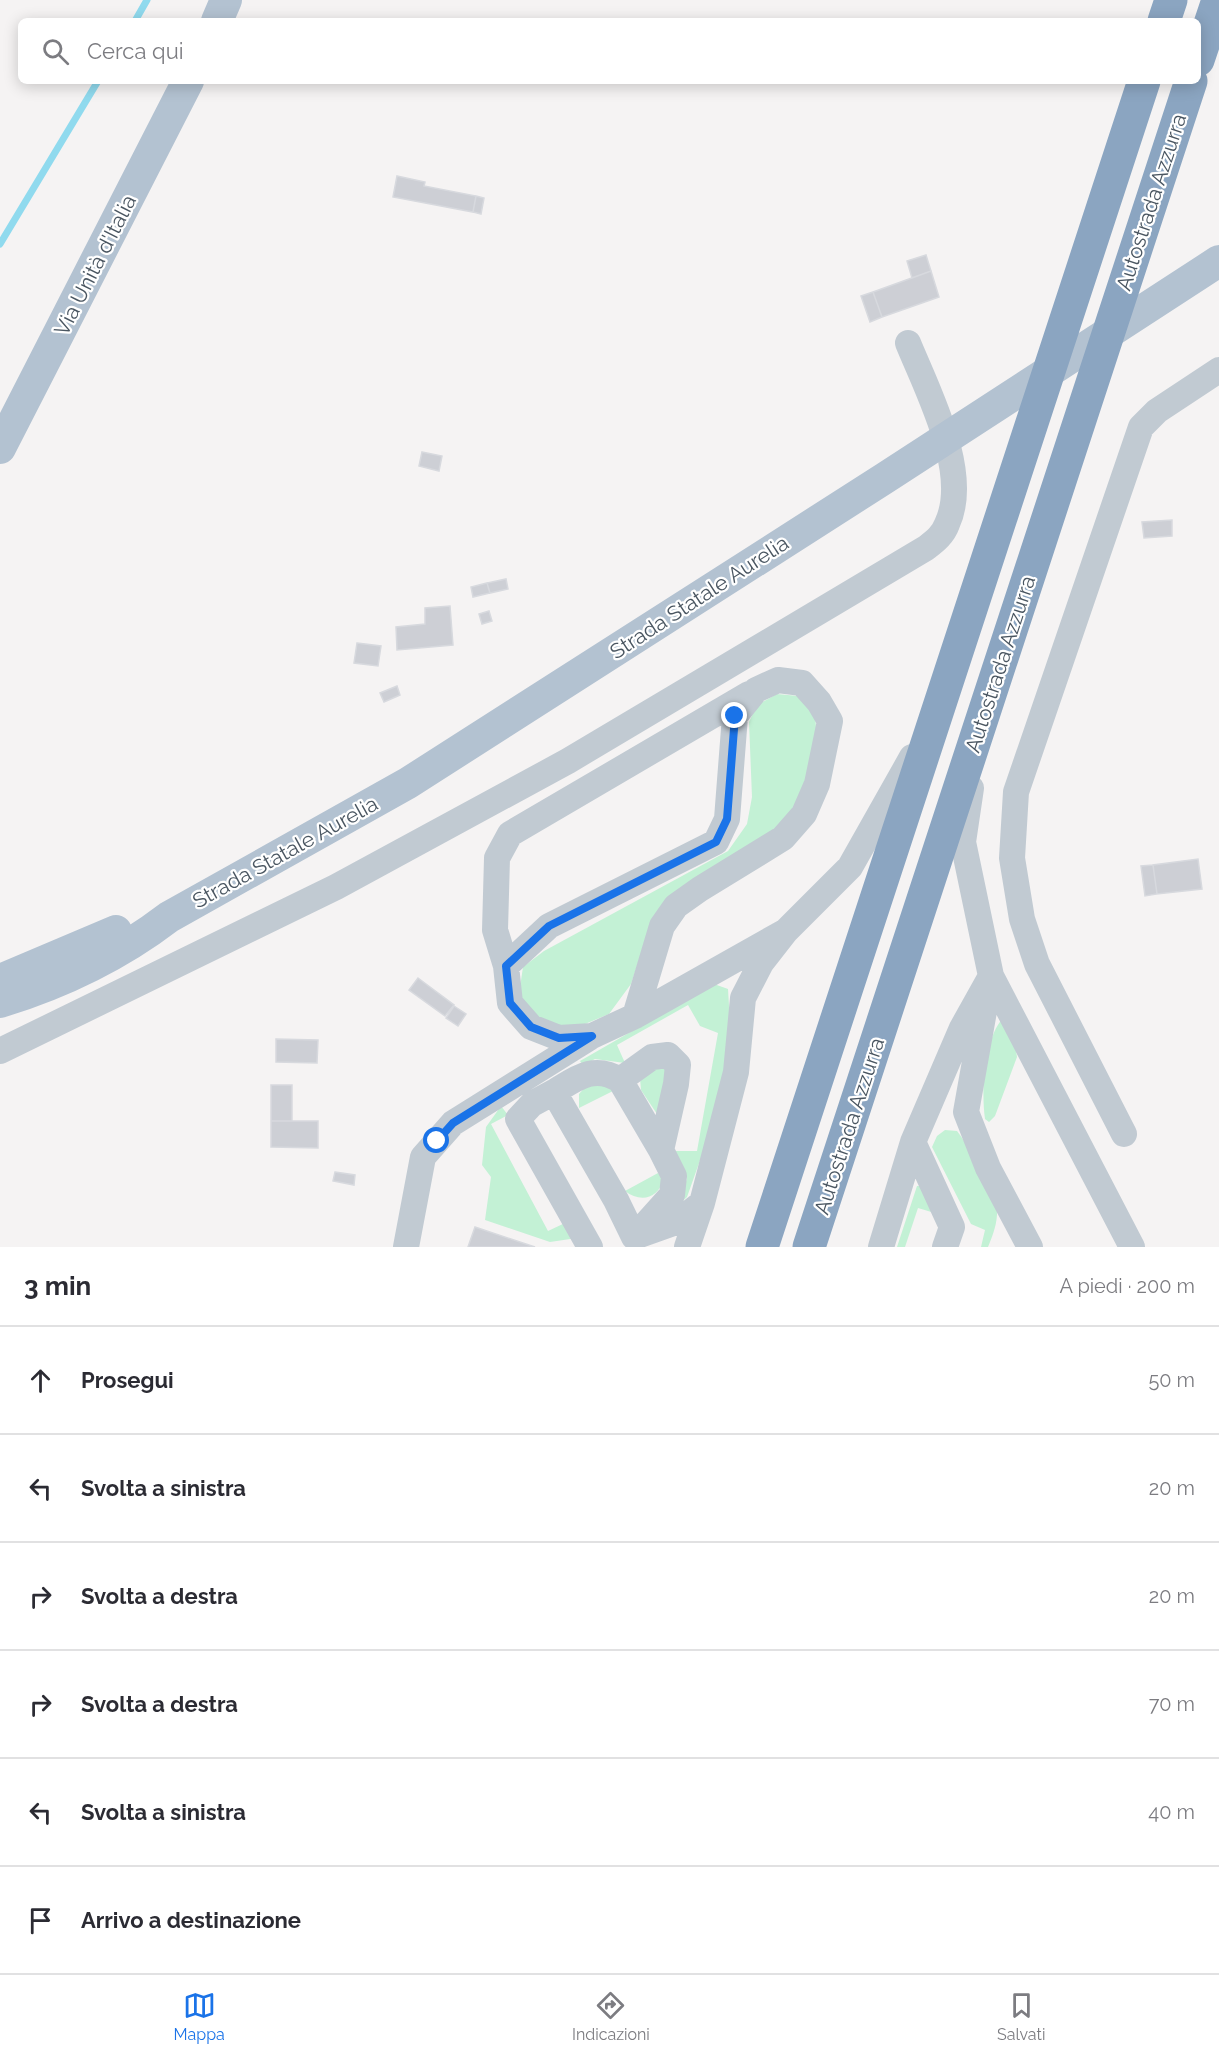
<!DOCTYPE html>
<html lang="it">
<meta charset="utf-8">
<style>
:root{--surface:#fff;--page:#f2f2f3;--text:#2b2b33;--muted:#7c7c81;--line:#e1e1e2;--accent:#1a73e8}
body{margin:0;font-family:Raleway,sans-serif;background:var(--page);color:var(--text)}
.stop{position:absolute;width:18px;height:18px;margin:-14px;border:4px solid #1a73e8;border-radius:50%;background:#fff}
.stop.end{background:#1a73e8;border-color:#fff;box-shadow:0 2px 6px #0008}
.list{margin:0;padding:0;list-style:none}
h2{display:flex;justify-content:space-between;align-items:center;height:78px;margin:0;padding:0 24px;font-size:26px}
h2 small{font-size:20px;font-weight:400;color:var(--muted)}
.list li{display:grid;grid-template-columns:39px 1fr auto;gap:18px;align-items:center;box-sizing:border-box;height:108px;padding:0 24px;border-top:2px solid var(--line)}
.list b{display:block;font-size:22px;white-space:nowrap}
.list em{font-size:20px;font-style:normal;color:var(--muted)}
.icon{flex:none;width:33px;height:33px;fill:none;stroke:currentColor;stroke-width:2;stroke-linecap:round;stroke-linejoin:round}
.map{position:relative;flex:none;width:1219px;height:1247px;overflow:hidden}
.search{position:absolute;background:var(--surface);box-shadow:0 3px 15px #0003;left:18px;right:18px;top:18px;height:66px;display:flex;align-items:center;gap:15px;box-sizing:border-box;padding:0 21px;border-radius:9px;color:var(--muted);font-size:22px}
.sheet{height:726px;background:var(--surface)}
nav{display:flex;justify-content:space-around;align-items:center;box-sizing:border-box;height:84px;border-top:2px solid var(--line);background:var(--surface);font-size:16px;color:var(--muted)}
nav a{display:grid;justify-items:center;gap:3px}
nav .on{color:var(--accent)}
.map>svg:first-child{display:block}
.green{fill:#c3f1d5}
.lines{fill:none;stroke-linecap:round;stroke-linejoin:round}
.stream{stroke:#90daee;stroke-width:7}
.building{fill:#cdcfd5;stroke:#d7d9de;stroke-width:1.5}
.minor{stroke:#c1cad2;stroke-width:26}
.major{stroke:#b3c2d1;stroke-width:32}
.highway{stroke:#8ba5c1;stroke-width:33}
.route{stroke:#1a73e8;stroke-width:8}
.labels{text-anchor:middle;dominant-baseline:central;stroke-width:4.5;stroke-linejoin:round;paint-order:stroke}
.street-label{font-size:21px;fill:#4a5661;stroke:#fff}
</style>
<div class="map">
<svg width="1219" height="1247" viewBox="0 0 1219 1247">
<rect width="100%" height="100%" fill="#f5f3f3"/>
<!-- green -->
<path class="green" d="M777 694 798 696 815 712 817 743 807 790 780 827 651 923 631 984 609 1014 585 1024 561 1027 534 1015 519 994 523 967 544 951 728 851 747 824 752 797 749 722 757 705Z
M714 984 728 989 730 1022 725 1074 703 1152 687 1197 671 1212 687 1179 675 1151H697L718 1033 700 1026 688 1005 617 1045 625 1063 595 1059 583 1065 580 1061Z
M1003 1018 1014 1038 1017 1057 995 1116 989 1122 985 1119C981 1091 984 1039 1003 1018Z
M652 1068H673L657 1114 641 1090 640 1078Z
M604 1080 613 1091 579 1108V1094L588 1084Z
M501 1106 508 1115 491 1124 548 1231 565 1223 577 1238 550 1242 485 1220 491 1177 482 1165 486 1127Z
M945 1130 957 1131C966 1142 996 1193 997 1206 998 1221 994 1233 988 1247H981L985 1230 971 1224 932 1147 937 1136Z
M658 1173 663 1179C659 1199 640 1203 625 1191Z
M917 1186H922L938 1214 918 1208 905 1247H897Z"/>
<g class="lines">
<!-- stream -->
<path class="stream" d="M135 21 147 0
M0 244 98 81"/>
</g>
<!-- building -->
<path class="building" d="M397 176 425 182 424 186 476 196 473 212 393 197Z
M476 196 484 198 481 214 473 212Z
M926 255 931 271 912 278 907 261Z
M931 271 939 297 882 317 873 292Z
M873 292 882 317 870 322 861 296Z
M422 452 442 456 439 471 419 466Z
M1172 520V536L1144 538 1142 522Z
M506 579 508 589 490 593 487 583Z
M487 583 490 593 473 597 471 587Z
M450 606 453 645 397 650 396 627 425 624V608Z
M489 611 492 621 482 624 479 614Z
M357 643 381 646 378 666 354 663Z
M397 686 400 695 384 702 380 693Z
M1198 859 1202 889 1157 894 1153 865Z
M1153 865 1157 894 1145 896 1141 866Z
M418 978 454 1005 445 1016 409 990Z
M454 1006 466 1014 458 1026 446 1018Z
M276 1039 318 1040 317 1063 276 1062Z
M271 1085H292V1121H271Z
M271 1121H318V1148L271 1147Z
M335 1172 355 1175 354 1185 333 1181Z
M475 1227 535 1247H468Z"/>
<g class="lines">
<!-- minor -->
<path class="minor" d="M971 788 963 842 991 976 1132 1247
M506 966 495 930 497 858 510 834 749 694
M986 1000 966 1112 988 1168 1030 1247
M635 1016 662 926 676 906 700 889 783 838 804 814 817 784 830 721 819 702 802 683 778 680 756 690 735 716 727 819 716 842 549 926 506 966 510 1003 531 1027 559 1038 592 1036 635 1016 786 931
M0 1051 336 887 568 761 926 548C935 541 943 535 947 524 971 473 928 392 908 343
M620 1080 652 1057 668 1055 678 1065 676 1084 661 1150
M554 1092C577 1078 594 1064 620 1080L661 1150 674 1176 672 1195 637 1234
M1124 1134 1037 964 1022 919 1012 858 1016 792 1141 427 1157 411 1219 370
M913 1142 952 1227 945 1247
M406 1247 423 1157 453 1123 589 1038
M590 1247 518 1119 532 1104 554 1092 616 1200 634 1237 679 1221 702 1203 736 1072 743 998 761 963 786 931 850 867 912 757
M687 1247 702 1203
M881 1247 913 1142 962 1028 991 976"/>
<!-- major -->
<path class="major" d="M217 21 226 0
M0 448 188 81
M0 980 116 931
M0 1002C62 983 118 956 169 917L408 783 885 478 1219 261"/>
<!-- highway -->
<path class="highway" d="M1164 21 1171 0
M1198 60 1218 0
M762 1247 1144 81
M809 1247 1191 81"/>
</g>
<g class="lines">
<!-- route -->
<path class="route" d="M437 1141 453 1123 592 1036 559 1038 531 1027 510 1003 506 966 549 926 716 842 727 819 735 716"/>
</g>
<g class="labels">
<!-- street labels -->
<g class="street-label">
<text transform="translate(1151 202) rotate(-72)">Autostrada Azzurra</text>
<text transform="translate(95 265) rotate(-63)">Via Unità d'Italia</text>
<text transform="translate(699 597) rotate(-33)">Strada Statale Aurelia</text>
<text transform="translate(1000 664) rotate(-72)">Autostrada Azzurra</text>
<text transform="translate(285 852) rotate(-29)">Strada Statale Aurelia</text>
<text transform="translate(849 1126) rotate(-72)">Autostrada Azzurra</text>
</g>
</g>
</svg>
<div class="stop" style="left:437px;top:1141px"></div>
<div class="stop end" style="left:735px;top:716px"></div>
<div class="search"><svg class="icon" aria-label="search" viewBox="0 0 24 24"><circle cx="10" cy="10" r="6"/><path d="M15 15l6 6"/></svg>Cerca qui</div>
</div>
<section class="sheet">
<h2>3 min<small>A piedi · 200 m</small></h2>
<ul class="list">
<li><svg class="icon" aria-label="ahead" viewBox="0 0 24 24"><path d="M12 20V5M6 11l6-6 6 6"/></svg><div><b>Prosegui</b></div><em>50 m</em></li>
<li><svg class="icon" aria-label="left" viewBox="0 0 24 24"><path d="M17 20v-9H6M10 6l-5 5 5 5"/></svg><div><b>Svolta a sinistra</b></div><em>20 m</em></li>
<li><svg class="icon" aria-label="right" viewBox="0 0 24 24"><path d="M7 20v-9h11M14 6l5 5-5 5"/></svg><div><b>Svolta a destra</b></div><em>20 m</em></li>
<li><svg class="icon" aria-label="right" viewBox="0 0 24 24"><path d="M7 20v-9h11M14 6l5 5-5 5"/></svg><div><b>Svolta a destra</b></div><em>70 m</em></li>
<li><svg class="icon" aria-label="left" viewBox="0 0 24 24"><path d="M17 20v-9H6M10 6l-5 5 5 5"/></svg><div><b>Svolta a sinistra</b></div><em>40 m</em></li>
<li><svg class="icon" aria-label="arrive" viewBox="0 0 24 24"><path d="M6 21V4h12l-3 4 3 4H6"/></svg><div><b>Arrivo a destinazione</b></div></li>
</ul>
</section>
<nav>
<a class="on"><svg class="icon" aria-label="map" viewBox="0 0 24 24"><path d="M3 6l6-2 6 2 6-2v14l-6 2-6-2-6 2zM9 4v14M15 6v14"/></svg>Mappa</a>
<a><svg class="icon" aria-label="directions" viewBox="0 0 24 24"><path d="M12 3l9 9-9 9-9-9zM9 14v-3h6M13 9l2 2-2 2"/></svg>Indicazioni</a>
<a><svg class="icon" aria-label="saved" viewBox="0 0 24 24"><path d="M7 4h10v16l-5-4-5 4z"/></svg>Salvati</a>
</nav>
